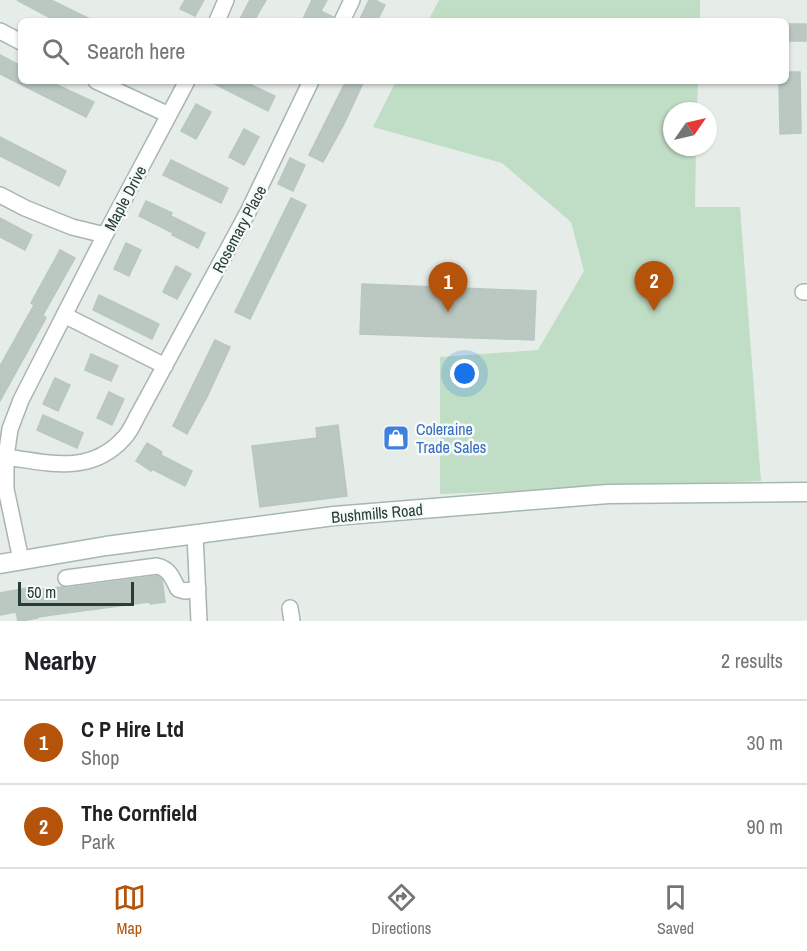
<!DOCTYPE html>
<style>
:root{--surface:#fff;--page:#f6f6f6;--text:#202124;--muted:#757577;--line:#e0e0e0;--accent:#b45309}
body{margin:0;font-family:"Archivo Narrow",sans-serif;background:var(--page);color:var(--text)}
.compass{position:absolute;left:663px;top:102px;width:54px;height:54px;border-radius:50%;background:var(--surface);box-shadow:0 2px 4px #0004;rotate:56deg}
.scale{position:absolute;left:18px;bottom:15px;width:116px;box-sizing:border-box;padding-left:6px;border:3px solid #263e36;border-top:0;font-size:16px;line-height:21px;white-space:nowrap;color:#263e36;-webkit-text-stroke:4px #f6faf8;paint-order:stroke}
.you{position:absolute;left:465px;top:374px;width:21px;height:21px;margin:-15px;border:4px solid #fff;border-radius:50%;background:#1a73e8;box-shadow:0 0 0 9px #1a73e833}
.badge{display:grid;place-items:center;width:39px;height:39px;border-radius:50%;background:var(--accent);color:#fff;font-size:20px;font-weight:700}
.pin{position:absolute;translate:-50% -50px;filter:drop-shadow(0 2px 3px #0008)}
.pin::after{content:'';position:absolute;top:32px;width:21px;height:18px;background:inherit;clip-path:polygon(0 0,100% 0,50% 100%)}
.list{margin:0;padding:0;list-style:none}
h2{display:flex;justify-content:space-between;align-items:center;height:78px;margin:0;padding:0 24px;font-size:26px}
h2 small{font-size:20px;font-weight:400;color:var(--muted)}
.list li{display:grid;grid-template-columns:39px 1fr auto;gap:18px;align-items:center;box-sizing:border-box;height:84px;padding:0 24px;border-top:2px solid var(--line)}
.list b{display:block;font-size:22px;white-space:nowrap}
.list p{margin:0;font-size:20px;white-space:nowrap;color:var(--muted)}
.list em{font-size:20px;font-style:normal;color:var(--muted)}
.icon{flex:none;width:33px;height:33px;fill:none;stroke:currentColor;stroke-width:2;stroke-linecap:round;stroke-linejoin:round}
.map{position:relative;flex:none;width:807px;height:621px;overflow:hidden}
.search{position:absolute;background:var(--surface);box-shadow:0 2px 4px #0004;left:18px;right:18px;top:18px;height:66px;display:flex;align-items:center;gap:15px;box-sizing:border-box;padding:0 21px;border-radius:9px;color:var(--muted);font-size:22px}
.sheet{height:246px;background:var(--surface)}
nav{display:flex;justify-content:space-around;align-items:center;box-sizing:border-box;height:84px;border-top:2px solid var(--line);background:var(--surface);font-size:16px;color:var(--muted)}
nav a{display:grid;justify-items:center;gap:3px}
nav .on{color:var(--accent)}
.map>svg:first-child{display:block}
.green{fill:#c0ddc6}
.building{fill:#bbc8c2;stroke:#b8c7c0;stroke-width:1.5}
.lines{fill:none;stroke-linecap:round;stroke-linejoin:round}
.street-casing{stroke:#a9b5b0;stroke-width:18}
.secondary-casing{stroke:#a5b8b0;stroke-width:21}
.street{stroke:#fff;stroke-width:15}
.secondary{stroke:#fff;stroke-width:18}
.labels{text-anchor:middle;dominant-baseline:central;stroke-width:5;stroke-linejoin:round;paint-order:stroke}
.street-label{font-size:16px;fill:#263e36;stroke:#f6faf8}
.shop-label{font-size:16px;fill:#366cbe;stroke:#f6faf8;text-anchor:start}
</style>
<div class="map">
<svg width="807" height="621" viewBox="0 0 807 621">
<rect width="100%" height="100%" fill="#e6ede9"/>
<!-- green -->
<path class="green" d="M439 0H700V21H428Z
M396 81H698L697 111H672V147H696L695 207H740L761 481 440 494V357L538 350 584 271 571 222 502 163 373 127Z"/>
<!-- building -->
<path class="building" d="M17 0H51L94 21H56Z
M185 0H204L195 16 180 9Z
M250 0H266L254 21H239Z
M312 0H327L321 11 333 17 332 21H302Z
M369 0H375L385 5 377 21H359Z
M786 24H806V41H786Z
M0 55 21 66V81H49L94 102 86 117 0 74Z
M786 72H800L801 133 780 134 779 81H786Z
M209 81H243L275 96 268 111Z
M346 81H364L344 124 323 162 309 155Z
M196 104 211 112 196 139 181 131Z
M244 129 259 137 244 165 229 157Z
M0 137 66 171 59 186 0 156Z
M290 158 305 165 293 191 278 184Z
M171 160 228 188 221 203 163 175Z
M291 198 306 205 250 319 235 312Z
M146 201 172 213 171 216 205 233 198 248 172 235 173 233 139 216Z
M0 218 32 235 25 250 0 237Z
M126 243 141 250 129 276 114 269Z
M60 250 75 258 43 315 46 318 0 401V366L34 305 31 303Z
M176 266 191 274 177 299 163 292Z
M362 284 536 291 534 340 360 334Z
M99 295 159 324 152 339 93 310Z
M215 340 230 347 207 397 187 434 173 426Z
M91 354 118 366 111 381 85 370Z
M55 378 70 385 58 411 43 404Z
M109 392 124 399 112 425 97 418Z
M43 415 83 433 77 448 37 430Z
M338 425 347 496 260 507 252 446 317 438 316 428Z
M147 443 162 452 161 455 192 471 185 486 152 469 151 471 136 461Z
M157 576 162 579 165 602 150 604 149 602 59 614 38 617V618L22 621H18L16 612 0 615V593L33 587V590L62 587 67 588Z"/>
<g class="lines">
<defs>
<path id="street" d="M217 21 226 0
M342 21 352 0
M0 31 21 42
M96 81 169 115
M0 195 25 208 72 227 105 235
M803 292H807
M64 315 165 366
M6 457 10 429 21 400 105 235 187 81
M195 534 199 621
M21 560 6 489V457C49 463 91 475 124 438 130 432 134 422 138 415L248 212 311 81
M66 578 157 566C170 569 172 578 178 589L185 591 198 589
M290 608 292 621"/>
<path id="secondary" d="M0 564 106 546 334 516 608 494 807 492"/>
</defs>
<!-- street casing -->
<use href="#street" class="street-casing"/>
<!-- secondary casing -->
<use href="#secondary" class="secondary-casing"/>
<!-- street -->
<use href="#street" class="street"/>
<!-- secondary -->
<use href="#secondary" class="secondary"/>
</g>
<!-- icons -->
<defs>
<symbol id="shop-square" viewBox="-11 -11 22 22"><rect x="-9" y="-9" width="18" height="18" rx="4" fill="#3f7fe0" stroke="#f6faf8"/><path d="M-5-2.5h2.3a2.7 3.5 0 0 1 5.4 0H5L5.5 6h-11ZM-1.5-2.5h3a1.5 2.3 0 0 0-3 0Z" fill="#fff"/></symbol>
</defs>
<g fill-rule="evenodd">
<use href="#shop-square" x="381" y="423" width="30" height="30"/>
</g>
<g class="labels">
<!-- street labels -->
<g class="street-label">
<text transform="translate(125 198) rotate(-62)">Maple Drive</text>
<text transform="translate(239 229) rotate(-62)">Rosemary Place</text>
<text transform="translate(377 513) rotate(-5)">Bushmills Road</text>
</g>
<!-- shop labels -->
<g class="shop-label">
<text x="416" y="429">Coleraine<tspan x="416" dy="18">Trade Sales</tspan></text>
</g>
</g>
</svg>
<svg class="compass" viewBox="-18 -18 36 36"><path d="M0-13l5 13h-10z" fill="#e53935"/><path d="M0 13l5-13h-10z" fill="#757577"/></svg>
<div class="scale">50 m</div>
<div class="you"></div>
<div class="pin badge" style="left:448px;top:312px">1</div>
<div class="pin badge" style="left:654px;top:311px">2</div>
<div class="search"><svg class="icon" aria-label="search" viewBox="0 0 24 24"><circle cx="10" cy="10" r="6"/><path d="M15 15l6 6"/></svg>Search here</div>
</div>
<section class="sheet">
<h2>Nearby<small>2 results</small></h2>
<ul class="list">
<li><span class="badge">1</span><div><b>C P Hire Ltd</b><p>Shop</p></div><em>30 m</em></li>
<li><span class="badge">2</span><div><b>The Cornfield</b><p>Park</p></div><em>90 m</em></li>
</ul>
</section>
<nav>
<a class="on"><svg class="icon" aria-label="map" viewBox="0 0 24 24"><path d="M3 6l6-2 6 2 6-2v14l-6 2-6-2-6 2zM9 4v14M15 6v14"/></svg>Map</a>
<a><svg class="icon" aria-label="directions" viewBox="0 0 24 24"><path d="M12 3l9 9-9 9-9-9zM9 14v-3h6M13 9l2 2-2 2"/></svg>Directions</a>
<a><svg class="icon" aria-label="saved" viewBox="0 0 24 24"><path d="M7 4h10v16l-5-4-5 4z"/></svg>Saved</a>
</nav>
